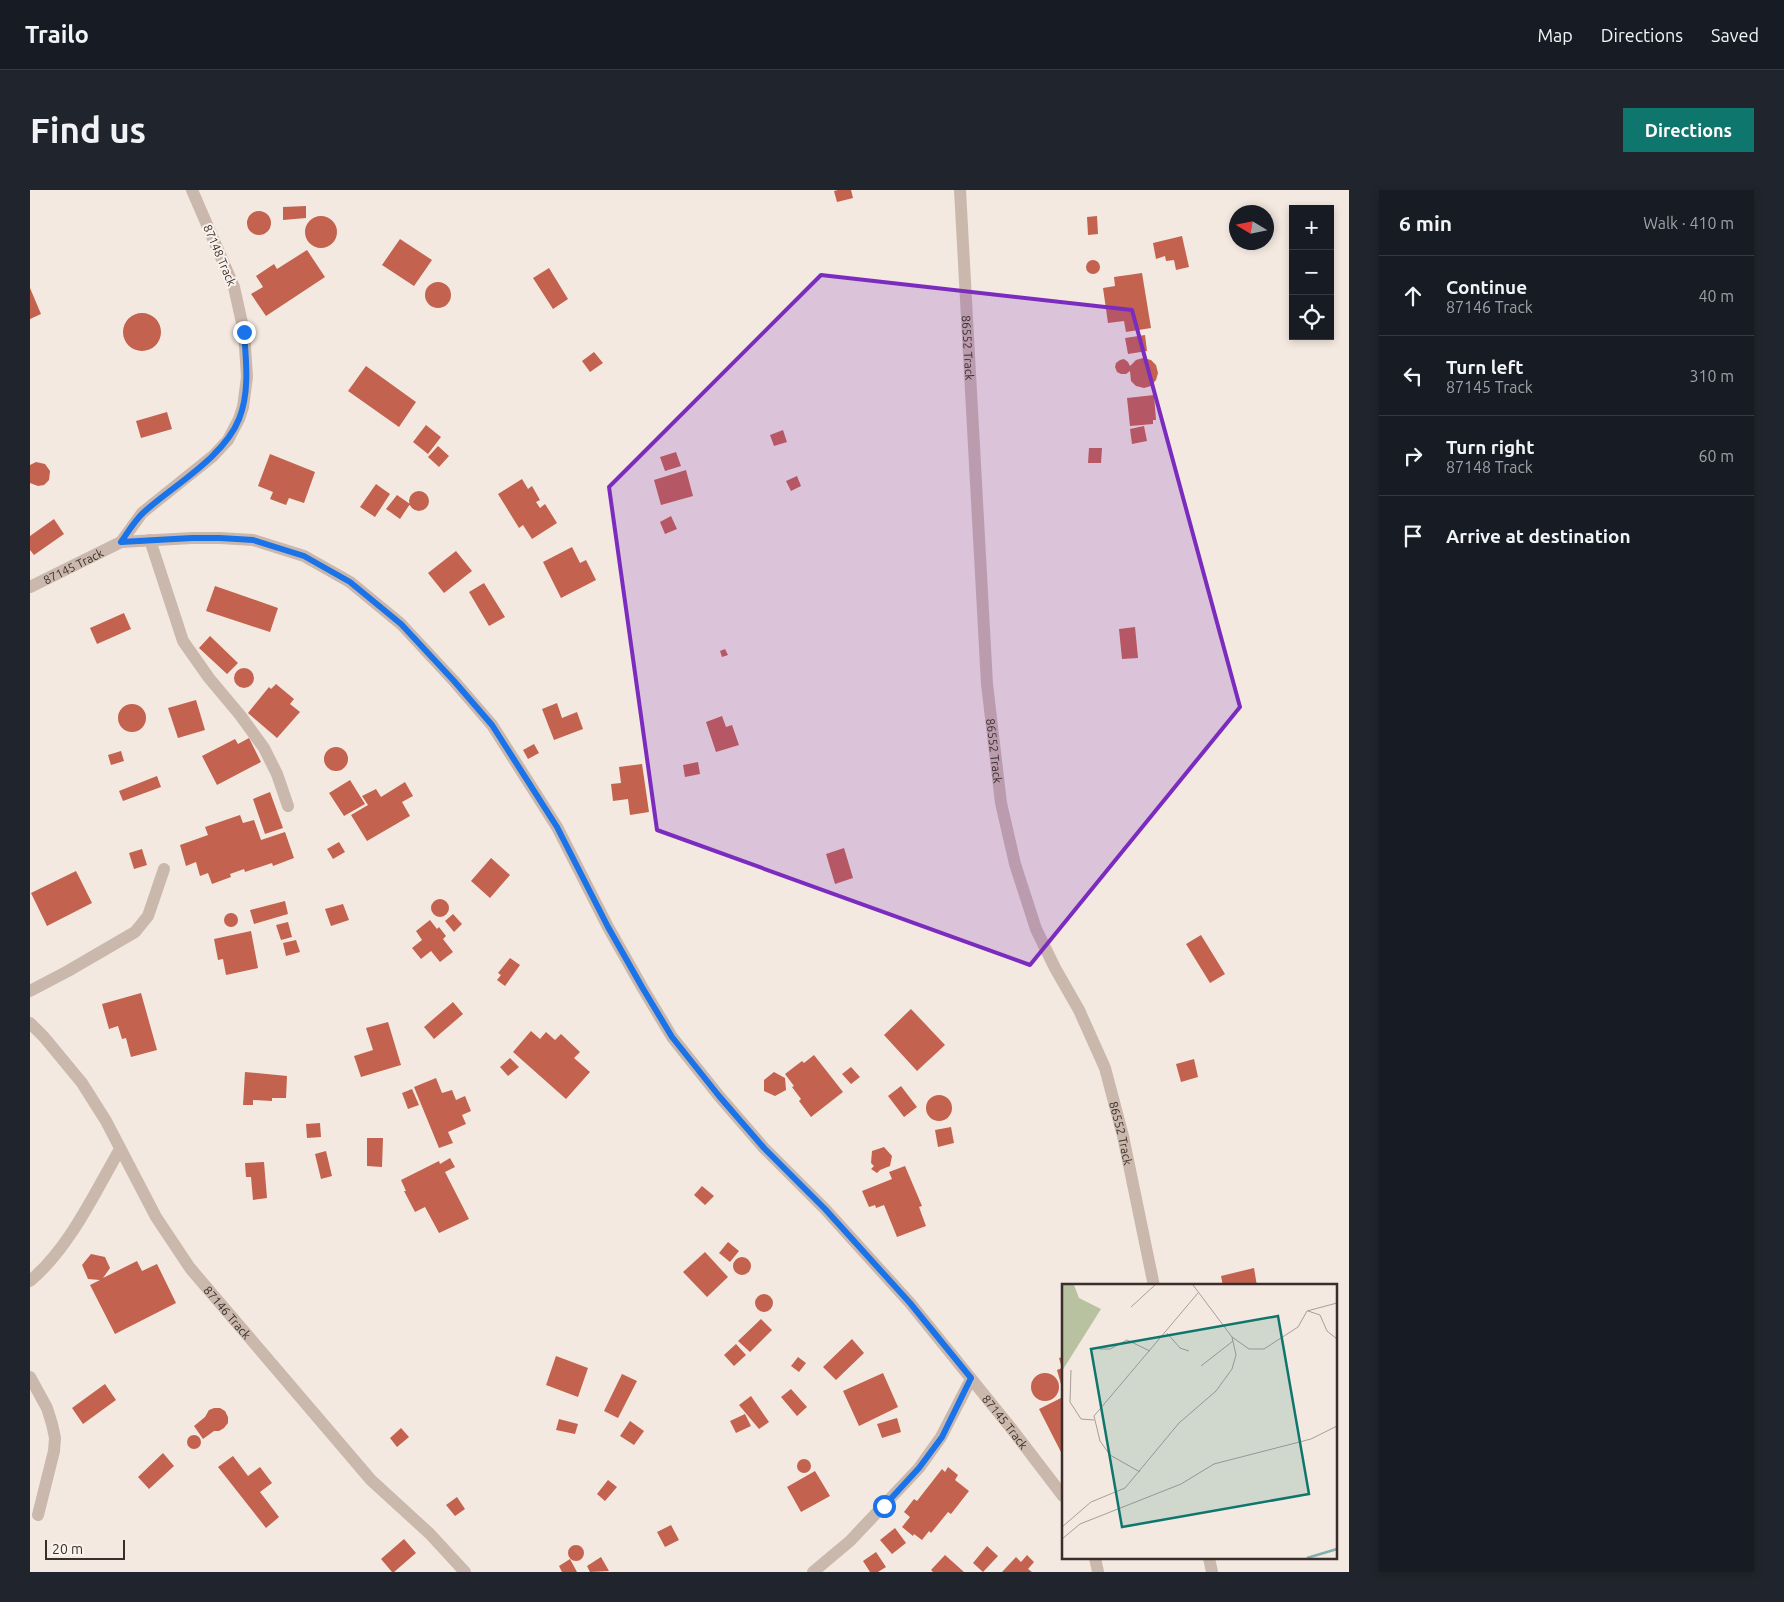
<!DOCTYPE html>
<meta charset="utf-8">
<style>
:root{--surface:#171b24;--page:#20242c;--text:#f1f3f6;--muted:#9ea1a6;--line:#363941;--accent:#0f766e}
body{margin:0;font-family:Ubuntu,sans-serif;background:var(--page);color:var(--text)}
.controls{position:absolute;right:15px;top:15px;display:grid;overflow:hidden;border-radius:0px;box-shadow:0 2px 8px #0003}
.controls button{width:45px;height:45px;display:grid;place-items:center;padding:0;border:0;border-bottom:1px solid var(--line);background:var(--surface);color:var(--text);font:25px sans-serif}
.compass{position:absolute;left:1199px;top:15px;width:45px;height:45px;border-radius:50%;background:var(--surface);box-shadow:0 2px 8px #0003;rotate:280deg}
.scale{position:absolute;left:15px;bottom:12px;width:80px;box-sizing:border-box;padding-left:5px;border:2px solid #392e2b;border-top:0;font-size:14px;line-height:18px;white-space:nowrap;color:#392e2b;-webkit-text-stroke:4px #faf3ed;paint-order:stroke}
.stop{position:absolute;width:15px;height:15px;margin:-11px;border:4px solid #1a73e8;border-radius:50%;background:#fff}
.stop.end{background:#1a73e8;border-color:#fff;box-shadow:0 1px 5px #0008}
.list{margin:0;padding:0;list-style:none}
h2{display:flex;justify-content:space-between;align-items:center;height:65px;margin:0;padding:0 20px;font-size:21px}
h2 small{font-size:16px;font-weight:400;color:var(--muted)}
.list li{display:grid;grid-template-columns:32px 1fr auto;gap:15px;align-items:center;box-sizing:border-box;height:80px;padding:0 20px;border-top:1px solid var(--line)}
.list b{display:block;font-size:19px;white-space:nowrap}
.list p{margin:0;font-size:16px;white-space:nowrap;color:var(--muted)}
.list em{font-size:16px;font-style:normal;color:var(--muted)}
.icon{flex:none;width:28px;height:28px;fill:none;stroke:currentColor;stroke-width:2;stroke-linecap:round;stroke-linejoin:round}
.map{position:relative;flex:none;width:1319px;height:1382px;overflow:hidden;border-radius:0px}
header{display:flex;align-items:center;gap:30px;box-sizing:border-box;height:70px;padding:0 25px;background:var(--surface);border-bottom:1px solid var(--line)}
header strong{font-size:24px}
nav{display:flex;gap:28px;margin-inline-start:auto;font-size:18px}
.intro{display:flex;align-items:center;justify-content:space-between;box-sizing:border-box;height:120px;padding:0 30px}
h1{margin:0;font-size:35px}
.button{padding:12px 22px;border-radius:0px;background:var(--accent);color:#fff;font-size:18px;font-weight:700}
main{display:flex;gap:30px;padding:0 30px}
aside{flex:1;background:var(--surface);border-radius:0px;box-shadow:0 2px 8px #0003}
.map>svg:first-child{display:block}
.building{fill:#c3624e}
.lines{fill:none;stroke-linecap:round;stroke-linejoin:round}
.minor{stroke:#cbb8ac;stroke-width:12}
.route{stroke:#1a73e8;stroke-width:6}
.marked{fill:#7b2cbf;fill-opacity:0.2;stroke:#7b2cbf;stroke-width:4;stroke-linejoin:round}
.labels{text-anchor:middle;dominant-baseline:central;stroke-width:4;stroke-linejoin:round;paint-order:stroke}
.street-label{font-size:12px;fill:#392e2b;stroke:#faf3ed}
.inset-river{fill:none;stroke:#80afae;stroke-width:2.5}
.inset-road{fill:none;stroke:#a99e98;stroke-width:1}
.view{fill:#0f766e;fill-opacity:0.15;stroke:#0f766e;stroke-width:2.5}
.inset-edge{fill:none;stroke:#392e2b;stroke-width:2.5}
</style>
<header>
<strong>Trailo</strong>
<nav><a>Map</a><a>Directions</a><a>Saved</a></nav>
</header>
<div class="intro"><h1>Find us</h1><a class="button">Directions</a></div>
<main>
<div class="map">
<svg width="1319" height="1382" viewBox="0 0 1319 1382">
<rect width="100%" height="100%" fill="#f3e9e0"/>
<!-- building -->
<path class="building" d="M808 0H821L823 8 807 12 804 1Z
M276 16V28L253 30V17Z
M217 33a12 12 0 1 1 24 0a12 12 0 1 1-24 0Z
M1067 26 1068 44 1058 45 1057 27Z
M275 42a16 16 0 1 1 32 0a16 16 0 1 1-32 0Z
M1152 46 1159 77 1146 80 1144 70 1136 71 1135 66 1126 69 1123 53Z
M370 49 402 70 384 96 352 75Z
M277 60 295 87 236 126 221 104 233 97 226 86 244 74 247 79Z
M1056 77a7 7 0 1 1 14 0a7 7 0 1 1-14 0Z
M519 78 538 109 523 119 503 88Z
M1112 83 1121 138 1096 142 1094 131 1078 133 1073 98 1085 96 1084 87Z
M395 105a13 13 0 1 1 26 0a13 13 0 1 1-26 0Z
M0 98 11 124 0 129Z
M93 142a19 19 0 1 1 38 0a19 19 0 1 1-38 0Z
M1115 145 1117 161 1098 164 1095 148Z
M564 162 573 173 560 182 552 171Z
M1113 168 1121 170 1126 175 1128 183 1126 190 1121 196 1114 198 1106 196 1101 191 1100 181 1096 184H1091L1087 182 1085 177 1086 173 1090 170 1094 169 1098 172 1100 176 1106 170Z
M336 176 386 212 369 237 318 201Z
M1124 205 1126 230H1123V234L1100 236 1097 208Z
M137 222 142 239 111 248 106 231Z
M396 235 411 247 398 264 383 252Z
M1114 236 1117 251 1102 254 1100 239Z
M753 240 757 252 744 256 740 245Z
M408 256 419 266 409 277 398 267Z
M1059 258H1072L1071 273H1058Z
M646 262 651 276 635 281 630 267Z
M240 264 285 282 274 313 259 308 256 315 240 309 243 302 228 296Z
M6 272 15 274 20 281 19 290 14 295 8 296 0 293V275Z
M656 280 663 306 631 315 624 290Z
M767 286 771 296 761 301 756 291Z
M492 289 498 299 502 296 510 310 506 312 510 318 515 314 527 333 502 349 493 335 489 338 468 304Z
M346 294 360 304 345 327 330 317Z
M379 311a10 10 0 1 1 20 0a10 10 0 1 1-20 0Z
M367 305 380 314 370 329 356 319Z
M641 326 647 339 635 344 630 332Z
M24 329 34 344 4 365 0 360V346Z
M542 357 550 373 556 370 566 390 531 408 513 372Z
M426 361 442 381 414 403 398 383Z
M454 393 475 427 459 436 439 402Z
M185 396 248 418 240 442 176 421Z
M94 423 101 439 67 454 60 438Z
M1105 437 1108 468 1092 469 1089 439Z
M180 446 208 473 197 484 169 458Z
M695 459 698 465 692 467 690 461Z
M204 488a10 10 0 1 1 20 0a10 10 0 1 1-20 0Z
M246 494 264 509 260 514 270 522 247 548 218 523 239 497 241 499Z
M166 510 175 540 148 548 138 518Z
M527 513 532 528 547 522 553 539 524 550 512 519Z
M88 528a14 14 0 1 1 28 0a14 14 0 1 1-28 0Z
M692 526 696 537 702 535 709 555 686 562 676 532Z
M219 548 231 572 187 595 172 566 205 549 208 554Z
M504 554 509 563 498 569 493 560Z
M294 569a12 12 0 1 1 24 0a12 12 0 1 1-24 0Z
M91 561 94 571 81 575 78 565Z
M668 572 670 584 655 587 653 575Z
M612 574 619 622 600 625 598 609 583 611 581 594 591 593 589 577Z
M127 586 131 597 93 611 89 601Z
M320 590 335 614 314 626 299 603Z
M375 592 383 606 372 612 380 626 337 651 321 625 338 615 332 606 346 599 351 607Z
M240 602 253 638 235 644 223 609Z
M210 625 213 633 224 630 231 650 255 642 264 668 243 676 242 673 215 682 214 679 200 684 201 687 182 694 178 683 170 686 166 672 156 676 150 655 178 645 175 637Z
M309 652 315 662 303 669 297 659Z
M814 658 823 688 805 694 796 664Z
M112 659 117 675 104 679 99 663Z
M461 668 480 685 460 708 441 691Z
M46 681 62 713 17 736 1 703Z
M401 718a9 9 0 1 1 18 0a9 9 0 1 1-18 0Z
M255 711 258 724 224 734 220 720Z
M313 714 319 730 301 736 295 719Z
M194 730a7 7 0 1 1 14 0a7 7 0 1 1-14 0Z
M423 724 432 734 424 742 415 731Z
M400 730 407 739 409 737 416 746 413 749 423 762 410 772 401 761 391 769 382 758 392 750 386 741Z
M258 732 262 747 251 750 246 735Z
M221 741 228 778 196 785 193 769 188 770 184 749Z
M1171 745 1195 784 1180 793 1156 754Z
M266 750 270 762 256 766 253 753Z
M480 768 490 775 475 796 467 790 471 785 468 783Z
M111 803 127 860 101 867 96 848 92 849 88 836 79 839 72 814Z
M423 812 433 824 404 849 394 837Z
M881 819 915 855 887 881 854 845Z
M358 832 371 875 331 887 324 866 343 860 336 838Z
M501 841 510 849 516 842 525 850 531 844 550 862 544 868 560 882 536 909 483 862Z
M784 865 813 902 781 927 769 911 771 909 762 897 764 896 755 884 772 871 774 873Z
M480 868 489 877 478 886 470 877Z
M1164 869 1168 887 1151 892 1146 874Z
M821 877 830 887 821 894 812 884Z
M215 882 257 886 256 908H242V911L223 910V915H213Z
M744 882 755 888 756 900 745 906 734 901V890Z
M406 888 412 903 422 900 426 910 435 906 441 921 432 925 436 934 418 942 423 953 409 958 384 897Z
M871 896 887 917 874 927 858 906Z
M382 899 389 915 378 919 372 903Z
M896 918a13 13 0 1 1 26 0a13 13 0 1 1-26 0Z
M290 933 291 947 277 948 276 934Z
M921 937 924 953 908 957 905 940Z
M337 948H353L352 977 337 976Z
M854 957 862 966 860 976 850 980 847 983 841 979 844 976 841 973 842 961Z
M296 961 302 986 291 989 285 964Z
M420 968 425 977 415 982 439 1029 409 1043 395 1017 385 1022 374 1001H376L371 990 409 971 410 974Z
M234 972 237 1008 223 1010 221 987H216L215 973Z
M875 976 892 1016 889 1017 896 1036 867 1047 854 1015 846 1018 845 1015 839 1017 832 1001 862 989 859 982Z
M672 996 684 1006 675 1015 664 1005Z
M698 1052 709 1061 700 1072 689 1063Z
M675 1062 698 1087 677 1107 653 1082Z
M61 1064 75 1067 80 1078 73 1088 107 1071 112 1081 127 1074 146 1113 85 1144 60 1095 70 1090 58 1089 52 1075Z
M703 1076a9 9 0 1 1 18 0a9 9 0 1 1-18 0Z
M1224 1078 1227 1096H1193L1191 1086Z
M725 1113a9 9 0 1 1 18 0a9 9 0 1 1-18 0Z
M731 1129 742 1140 720 1162 708 1151Z
M822 1149 834 1163 806 1190 793 1177Z
M706 1154 716 1165 704 1176 694 1165Z
M526 1166 558 1178 548 1207 516 1195Z
M768 1167 776 1173 769 1182 761 1176Z
M1033 1167V1198H1032L1027 1180 1032 1178 1029 1168Z
M1001 1197a14 14 0 1 1 28 0a14 14 0 1 1-28 0Z
M853 1183 868 1217 829 1236 813 1201Z
M592 1184 607 1191 588 1228 574 1221Z
M75 1194 86 1210 53 1234 42 1218Z
M761 1199 777 1217 767 1226 751 1207Z
M721 1206 739 1232 729 1239 709 1215Z
M1033 1207V1266L1009 1219Z
M184 1218H190L195 1221 198 1227V1233L194 1238 189 1241H184L173 1249 164 1236 175 1227 179 1220Z
M715 1224 721 1236 706 1243 700 1231Z
M867 1228 871 1242 852 1248 847 1234Z
M529 1229 548 1234 545 1244 526 1240Z
M600 1231 614 1241 604 1255 590 1246Z
M371 1238 379 1247 367 1257 360 1248Z
M157 1252a7 7 0 1 1 14 0a7 7 0 1 1-14 0Z
M133 1263 144 1276 119 1299 108 1287Z
M203 1266 218 1286 230 1277 242 1293 230 1302 249 1327 236 1338 188 1277Z
M767 1276a7 7 0 1 1 14 0a7 7 0 1 1-14 0Z
M918 1277 928 1285 925 1290 939 1301 921 1324 918 1322 901 1343 899 1341 892 1350 884 1344 883 1346 872 1337 880 1327 874 1322 884 1309 887 1311 912 1279 915 1282Z
M785 1281 800 1306 771 1322 757 1297Z
M578 1290 587 1297 575 1311 567 1304Z
M427 1307 435 1319 425 1326 416 1315Z
M641 1335 649 1350 635 1357 627 1342Z
M865 1338 876 1353 862 1364 850 1350Z
M374 1349 386 1363 364 1382H362L351 1369Z
M538 1363a8 8 0 1 1 16 0a8 8 0 1 1-16 0Z
M957 1356 968 1366 953 1382 943 1373Z
M846 1362 856 1377 848 1382H840L833 1371Z
M915 1365 934 1382H903L901 1380Z
M997 1365 1004 1372 998 1379 1002 1382H972L986 1367 991 1372Z
M571 1367 579 1381 560 1382 557 1376Z
M540 1369 547 1382H532L529 1376Z"/>
<g class="lines">
<!-- minor -->
<g class="minor">
<path id="s1" d="M930 0 957 494 971 613 985 674 1006 739 1025 778 1049 820 1075 878 1093 946 1124 1096"/>
<path d="M120 350 153 451 179 488 210 525 234 558 247 584 258 616"/>
<path d="M91 352 112 323 183 266 198 250 209 229 213 217 217 187 214 142 204 97 162 0"/>
<path id="s2" d="M0 397 91 352 162 348H190L223 350 274 366 320 392 371 434 424 491 462 535 527 637 578 737 612 797 642 847 689 906 734 958 795 1019 880 1113 981 1238 1033 1306"/>
<path d="M0 801 38 781 105 742 118 726 134 679"/>
<path id="s3" d="M0 833 14 847 52 893 76 931 126 1027 160 1078 341 1290 400 1344 435 1382"/>
<path d="M0 1091C40 1057 64 1004 90 959"/>
<path d="M0 1187 17 1218 22 1234 25 1248 24 1261 8 1325"/>
<path d="M1065 1368 1068 1382"/>
<path d="M1179 1368 1182 1382"/>
<path d="M783 1382 820 1351 889 1278 911 1247 941 1189"/>
</g>
</g>
<g class="lines">
<!-- route -->
<path class="route" d="M214 142C216 170 220 202 209 229 194 267 144 295 114 322 105 330 98 342 91 352L162 348H190L223 350 274 366 320 392 371 434 424 491 462 535 527 637 578 737 612 797 642 847 689 906 734 958 795 1019 880 1113 941 1188 912 1247 889 1278 854 1316"/>
</g>
<!-- marked area -->
<path class="marked" d="M791 85 1102 120 1210 517 1000 775 627 640 579 297Z"/>
<g class="labels">
<!-- street labels -->
<g class="street-label">
<text transform="translate(190 65) rotate(67)">87148 Track</text>
<text stroke="none"><textPath href="#s1" startOffset="158">86552 Track</textPath></text>
<text stroke="none"><textPath href="#s2" startOffset="48">87145 Track</textPath></text>
<text stroke="none"><textPath href="#s1" startOffset="562">86552 Track</textPath></text>
<text stroke="none"><textPath href="#s1" startOffset="968">86552 Track</textPath></text>
<text stroke="none"><textPath href="#s3" startOffset="352">87146 Track</textPath></text>
<text stroke="none"><textPath href="#s2" startOffset="1412">87145 Track</textPath></text>
</g>
</g>
<!-- overview -->
<g transform="translate(1032 1094)">
<rect width="275" height="275" fill="#f3e9e0"/>
<path d="M0 1H12L17 14 39 25 0 87Z" fill="#b9c2a0"/>
<path class="inset-river" d="M245 274 275 265"/>
<path class="inset-road" d="M69 23 93 1M246 27 258 31 265 47 275 55M105 49 118 64 127 67M170 53 187 65H202L236 43 245 27 275 19M37 65H48L65 56 88 67M139 82 171 57M9 86 8 118 19 135 32 136M78 188 48 171 38 157 32 132 136 9M0 243 29 218 63 204 117 139 154 107 170 85 174 71 170 53 131 1M0 255 18 240 119 200 152 180 249 155 275 142"/>
<path class="view" d="M216 32 247 210 60 243 29 65Z"/>
<rect width="275" height="275" class="inset-edge"/>
</g>
</svg>
<div class="controls">
<button>+</button>
<button>−</button>
<button><svg class="icon" aria-label="locate" viewBox="0 0 24 24"><circle cx="12" cy="12" r="6"/><path d="M12 2v4M12 18v4M2 12h4M18 12h4"/></svg></button>
</div>
<svg class="compass" viewBox="-18 -18 36 36"><path d="M0-13l5 13h-10z" fill="#e53935"/><path d="M0 13l5-13h-10z" fill="#9ea1a6"/></svg>
<div class="scale">20 m</div>
<div class="stop" style="left:854px;top:1316px"></div>
<div class="stop end" style="left:214px;top:142px"></div>
</div>
<aside>
<h2>6 min<small>Walk · 410 m</small></h2>
<ul class="list">
<li><svg class="icon" aria-label="ahead" viewBox="0 0 24 24"><path d="M12 20V5M6 11l6-6 6 6"/></svg><div><b>Continue</b><p>87146 Track</p></div><em>40 m</em></li>
<li><svg class="icon" aria-label="left" viewBox="0 0 24 24"><path d="M17 20v-9H6M10 6l-5 5 5 5"/></svg><div><b>Turn left</b><p>87145 Track</p></div><em>310 m</em></li>
<li><svg class="icon" aria-label="right" viewBox="0 0 24 24"><path d="M7 20v-9h11M14 6l5 5-5 5"/></svg><div><b>Turn right</b><p>87148 Track</p></div><em>60 m</em></li>
<li><svg class="icon" aria-label="arrive" viewBox="0 0 24 24"><path d="M6 21V4h12l-3 4 3 4H6"/></svg><div><b>Arrive at destination</b></div></li>
</ul>
</aside>
</main>
